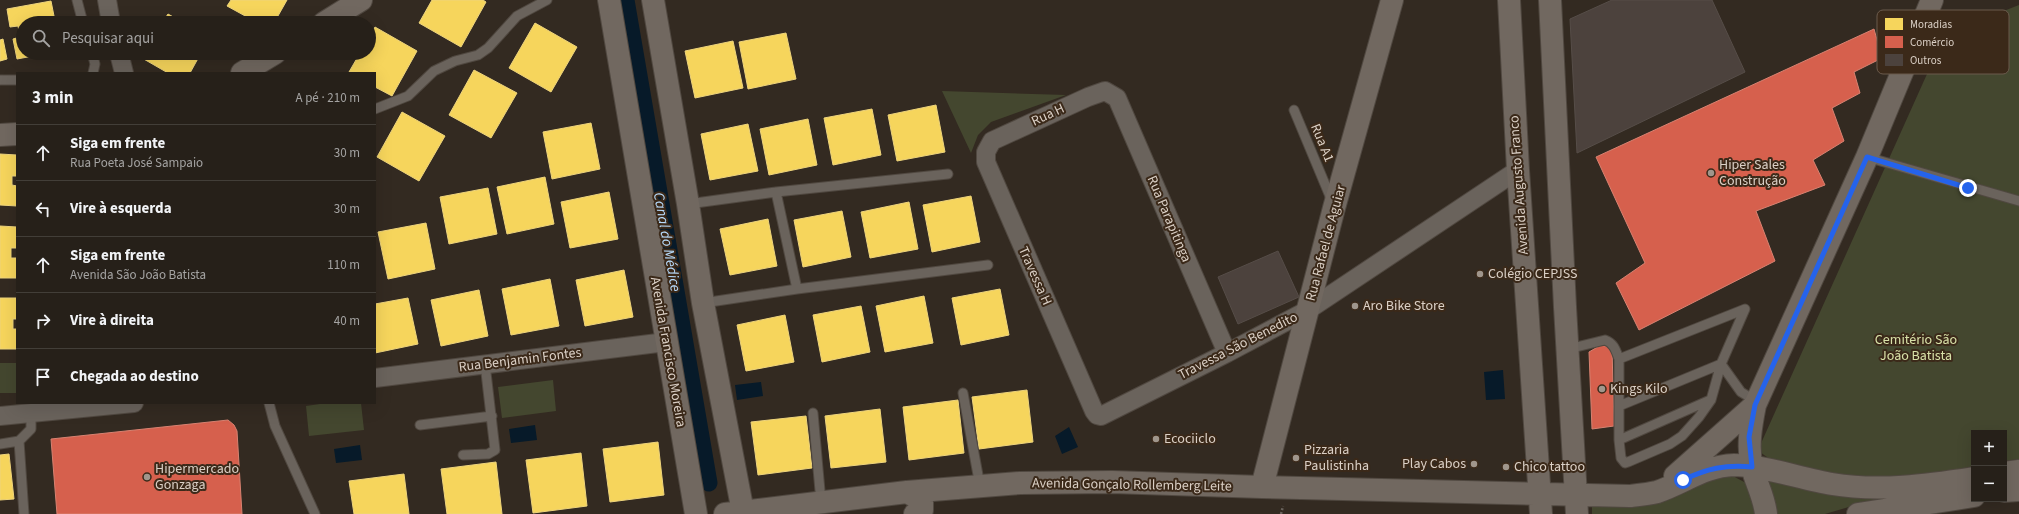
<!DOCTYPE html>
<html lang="pt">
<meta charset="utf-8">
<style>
:root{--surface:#262019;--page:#2e2822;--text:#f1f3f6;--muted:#a4a3a2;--line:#423e38}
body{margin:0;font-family:"Source Sans 3",sans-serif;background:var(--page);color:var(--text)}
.controls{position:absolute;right:12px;bottom:12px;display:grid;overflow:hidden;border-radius:0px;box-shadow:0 4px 16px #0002}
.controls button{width:36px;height:36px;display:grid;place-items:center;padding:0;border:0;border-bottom:1px solid var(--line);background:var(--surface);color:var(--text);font:20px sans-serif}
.stop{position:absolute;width:12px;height:12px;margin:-9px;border:3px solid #2563eb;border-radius:50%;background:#fff}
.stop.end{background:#2563eb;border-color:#fff;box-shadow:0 1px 4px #0008}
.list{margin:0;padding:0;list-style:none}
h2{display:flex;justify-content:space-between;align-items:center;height:52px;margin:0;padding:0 16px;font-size:17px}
h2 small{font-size:13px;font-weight:400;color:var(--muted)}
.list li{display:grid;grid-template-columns:26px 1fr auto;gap:12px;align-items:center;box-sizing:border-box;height:56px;padding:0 16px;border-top:1px solid var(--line)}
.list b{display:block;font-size:15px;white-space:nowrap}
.list p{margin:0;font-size:13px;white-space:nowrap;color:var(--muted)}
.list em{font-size:13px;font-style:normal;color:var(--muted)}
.icon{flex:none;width:22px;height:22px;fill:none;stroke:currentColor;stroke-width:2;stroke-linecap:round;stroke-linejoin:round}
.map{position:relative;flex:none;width:2019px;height:514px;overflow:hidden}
.search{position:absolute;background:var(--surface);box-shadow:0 4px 16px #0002;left:16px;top:16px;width:360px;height:44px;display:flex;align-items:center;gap:10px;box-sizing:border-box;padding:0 14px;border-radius:22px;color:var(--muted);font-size:15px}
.panel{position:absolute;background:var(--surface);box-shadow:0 4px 16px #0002;left:16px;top:72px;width:360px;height:332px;border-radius:0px}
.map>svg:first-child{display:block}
.green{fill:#44472f}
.water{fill:#071a29}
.homes{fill:#f6d55c;stroke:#eed47c}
.shops{fill:#d6604d;stroke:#d88271}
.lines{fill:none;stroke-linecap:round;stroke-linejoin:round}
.canal{stroke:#071a29;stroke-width:17}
.building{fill:#4c423d;stroke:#564d48}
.lane-casing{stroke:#504840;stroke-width:11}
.street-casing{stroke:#504840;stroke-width:20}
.secondary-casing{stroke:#504840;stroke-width:24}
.path{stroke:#6a645d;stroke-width:2.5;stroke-dasharray:2 2;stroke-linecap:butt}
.lane{stroke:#6a635c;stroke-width:9}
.street{stroke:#6a635c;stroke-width:18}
.secondary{stroke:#716860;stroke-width:22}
.route{stroke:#2563eb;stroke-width:5}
.poi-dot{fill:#a0968c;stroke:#3b2919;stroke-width:1.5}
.labels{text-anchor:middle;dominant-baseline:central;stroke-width:4;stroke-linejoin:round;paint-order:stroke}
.street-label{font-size:14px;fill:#dbd0c6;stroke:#3b2919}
.poi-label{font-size:14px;fill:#dbd0c6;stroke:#3b2919;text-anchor:start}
.park-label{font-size:14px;fill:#d8e1a8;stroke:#3b2919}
.water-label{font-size:15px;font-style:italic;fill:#b8dcfd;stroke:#3b2919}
.key{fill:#3b2919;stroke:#6b5b4d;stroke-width:1}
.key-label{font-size:11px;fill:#dbd0c6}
</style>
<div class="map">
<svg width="2019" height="514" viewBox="0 0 2019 514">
<rect width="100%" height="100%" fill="#332a21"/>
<!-- green -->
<path class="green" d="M2019 5V459L2004 461V433H1974V466C1913 480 1863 484 1802 469 1782 464 1774 464 1758 450L1945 34Z
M942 91 1066 95 991 122 978 135 971 153Z
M0 363H17V393H0Z
M553 380 556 411 502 418 498 387Z
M327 403H361L364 430 309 436 306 406Z
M1729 474 1746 483 1757 514H1592V505Z
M1762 477 1974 485 1859 504 1825 514H1772Z"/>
<!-- water -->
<path class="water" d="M1503 370 1505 399 1486 400 1484 372Z
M761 382 763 396 737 400 735 385Z
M535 425 537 440 511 443 509 429Z
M1069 427 1078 447 1062 454 1055 436Z
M360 445 362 460 336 463 334 449Z"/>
<!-- homes -->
<path class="homes" d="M231 0H287L274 23H258L227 6Z
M432 0H483L486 2 461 47 419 23Z
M51 1 55 21 48 23H23V53H49L17 59 13 39 20 37 18 26 10 27 7 9Z
M168 14 184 23H162Z
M535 23 577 47 551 92 509 68Z
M375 27 417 51 392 96 375 87V73L349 72 360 53H369V38Z
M786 33 796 79 748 89 739 42Z
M3 39 7 59 0 61V40Z
M733 41 743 88 695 98 685 51Z
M145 53H201L190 73H168L142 58Z
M474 70 517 93 491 138 449 115Z
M936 105 945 152 897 161 888 115Z
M872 109 881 155 833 165 824 118Z
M402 112 445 136 419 181 377 157Z
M808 119 817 165 769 175 760 129Z
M591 123 600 169 552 179 543 132Z
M748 124 758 171 710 180 701 134Z
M0 154 17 155V176H12V185L17 186V206L0 205Z
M545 177 554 224 507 234 497 187Z
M488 188 497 234 449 244 440 197Z
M609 192 618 239 570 248 561 202Z
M971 196 980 242 932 252 923 205Z
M909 202 918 249 870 258 861 212Z
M842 211 851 257 803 267 794 220Z
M768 219 777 266 730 275 720 229Z
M426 223 435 269 388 279 378 232Z
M0 226 17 227V248H11V258H17V278H0Z
M624 270 633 317 585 326 576 280Z
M550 279 559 326 511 335 502 289Z
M1000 289 1009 335 961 345 952 298Z
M479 290 488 336 441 346 431 300Z
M924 296 933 343 885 352 876 306Z
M0 298H17V319H13V329H17V349H0Z
M408 298 418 344 375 353V304Z
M861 306 870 352 822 362 813 315Z
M785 315 794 362 746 371 737 325Z
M1027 390 1033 442 979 449 972 397Z
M958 400 964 453 909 460 903 407Z
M880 409 886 462 831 468 825 416Z
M806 416 812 468 758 475 751 422Z
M658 442 664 495 610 502 603 449Z
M581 453 587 506 533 513 526 460Z
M9 454 14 499 0 500V455Z
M496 462 502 514H447L441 469Z
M404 474 409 514H354L349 481Z"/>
<!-- shops -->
<path class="shops" d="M1874 29 1882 58 1854 72 1860 93 1832 108 1844 141 1813 160 1825 185 1756 211 1775 261 1639 330 1616 283 1645 263 1596 157Z
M1601 345 1612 348 1614 426 1592 429 1589 352Z
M228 420 234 425 237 431 242 514H57L51 439Z"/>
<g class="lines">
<!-- canal -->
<path class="canal" d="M626 0 709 483"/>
</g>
<!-- building -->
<path class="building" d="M1612 0H1712L1745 72 1577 153 1570 19Z
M1278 251 1299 297 1238 324 1218 277Z"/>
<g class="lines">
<defs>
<path id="lane" d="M77 0 83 23
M92 53 95 64 93 73
M0 80H17
M375 109 408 96 434 71 455 61 478 55 488 48 517 16 547 0
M1294 110 1332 201
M1867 157 2019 201
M776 192 797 289
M688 204 776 192 948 174
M703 303 797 289 988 265
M1568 349 1605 340C1614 343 1616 351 1619 359L1745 309 1721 364 1711 400 1699 417 1682 436 1670 444 1628 462 1625 463 1621 458 1619 440
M1619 359V406L1721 364
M1721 364 1741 392 1756 401
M963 393 980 486
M269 403 275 426 315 514
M1619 406V440L1710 400
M813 413 821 502
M420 425 492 416
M19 441 31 429V413
M0 444 19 441 24 514
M463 455 488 454 495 450 485 364"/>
<path id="street" d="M107 0 111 23
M119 53 124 73
M1227 353 1117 98 1105 91 1088 97 992 141 986 152V162L1094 411 1097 415 1101 416 1227 353 1308 310 1518 170
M375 378 666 342
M0 416 134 403"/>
<path id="secondary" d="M609 0 696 514
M653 0 688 204 703 303 743 512
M1509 0 1518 170 1541 514
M1550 0 1565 307 1577 514
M324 23 361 0
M242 73 275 53
M0 135 17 134
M2004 473 2019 471
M1675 476 1755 405
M1262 487 1334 208 1392 0
M2004 491 2019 490
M907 492 922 500V510L915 514
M725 514 907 492 1020 483 1112 482 1262 487 1630 496C1639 495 1649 494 1657 492 1684 483 1704 466 1734 465 1762 465 1802 479 1832 484 1879 492 1928 485 1974 478
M1766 514C1764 496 1756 483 1752 467 1747 447 1751 425 1755 405L1867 157 1932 0
M1858 514 1974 496"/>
</defs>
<!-- lane casing -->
<use href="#lane" class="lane-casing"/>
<!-- street casing -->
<use href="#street" class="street-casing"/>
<!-- secondary casing -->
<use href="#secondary" class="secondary-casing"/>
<!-- path -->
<path class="path" d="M1281 514 1283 506"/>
<!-- lane -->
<use href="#lane" class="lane"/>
<!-- street -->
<use href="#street" class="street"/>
<!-- secondary -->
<use href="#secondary" class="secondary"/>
</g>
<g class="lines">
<!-- route -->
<path class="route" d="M1683 480C1706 469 1726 464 1752 467L1749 437 1755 405 1867 157 1968 188"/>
</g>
<!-- markers -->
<g class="poi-dot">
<circle cx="1711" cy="173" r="4"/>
<circle cx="1480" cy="274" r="4"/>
<circle cx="1355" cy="306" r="4"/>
<circle cx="1602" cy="389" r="4"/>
<circle cx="1156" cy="439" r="4"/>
<circle cx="1296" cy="458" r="4"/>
<circle cx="1474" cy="464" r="4"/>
<circle cx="1506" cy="467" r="4"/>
<circle cx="147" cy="477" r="4"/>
</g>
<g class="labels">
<!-- street labels -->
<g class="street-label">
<text transform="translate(1048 115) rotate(-25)">Rua H</text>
<text transform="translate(1322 143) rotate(68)">Rua A1</text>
<text transform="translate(1519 185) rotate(-94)">Avenida Augusto Franco</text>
<text transform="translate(1169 219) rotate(67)">Rua Parapitinga</text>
<text transform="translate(1326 243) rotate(-75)">Rua Rafael de Aguiar</text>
<text transform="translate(1035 276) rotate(66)">Travessa H</text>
<text transform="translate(1238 346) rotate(-27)">Travessa São Benedito</text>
<text transform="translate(668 352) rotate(80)">Avenida Francisco Moreira</text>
<text transform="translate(520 360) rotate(-7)">Rua Benjamin Fontes</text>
<text transform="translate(1132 485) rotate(1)">Avenida Gonçalo Rollemberg Leite</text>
</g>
<!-- poi labels -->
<g class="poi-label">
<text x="1719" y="165">Hiper Sales<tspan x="1719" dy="16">Construção</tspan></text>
<text x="1488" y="274">Colégio CEPJSS</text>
<text x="1363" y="306">Aro Bike Store</text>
<text x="1610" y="389">Kings Kilo</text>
<text x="1164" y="439">Ecociiclo</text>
<text x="1304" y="450">Pizzaria<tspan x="1304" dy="16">Paulistinha</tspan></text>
<text x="1466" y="464" text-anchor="end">Play Cabos</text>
<text x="1514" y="467">Chico tattoo</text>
<text x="155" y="469">Hipermercado<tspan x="155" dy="16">Gonzaga</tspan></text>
</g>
<!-- park labels -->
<g class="park-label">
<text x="1916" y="340">Cemitério São<tspan x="1916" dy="16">João Batista</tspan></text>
</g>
<!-- water labels -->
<g class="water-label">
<text transform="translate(667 242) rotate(80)">Canal do Médice</text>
</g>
</g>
<!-- legend -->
<rect x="1877" y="10" width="132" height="64" rx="6" class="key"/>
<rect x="1885" y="18" width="18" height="12" fill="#f6d55c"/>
<rect x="1885" y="36" width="18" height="12" fill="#d6604d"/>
<rect x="1885" y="54" width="18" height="12" fill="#4c423d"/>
<g class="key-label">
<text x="1910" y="28">Moradias</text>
<text x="1910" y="46">Comércio</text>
<text x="1910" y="64">Outros</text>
</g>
</svg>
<div class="controls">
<button>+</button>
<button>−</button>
</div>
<div class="stop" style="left:1683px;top:480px"></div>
<div class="stop end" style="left:1968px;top:188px"></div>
<div class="search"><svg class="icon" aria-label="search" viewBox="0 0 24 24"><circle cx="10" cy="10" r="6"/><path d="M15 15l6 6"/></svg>Pesquisar aqui</div>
<section class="panel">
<h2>3 min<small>A pé · 210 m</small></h2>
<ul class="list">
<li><svg class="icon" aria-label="ahead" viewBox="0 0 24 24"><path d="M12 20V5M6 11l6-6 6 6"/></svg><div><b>Siga em frente</b><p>Rua Poeta José Sampaio</p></div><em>30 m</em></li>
<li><svg class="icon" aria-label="left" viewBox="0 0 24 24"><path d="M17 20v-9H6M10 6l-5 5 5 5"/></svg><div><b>Vire à esquerda</b></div><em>30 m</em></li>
<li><svg class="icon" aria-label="ahead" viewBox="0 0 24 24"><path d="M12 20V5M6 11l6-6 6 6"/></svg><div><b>Siga em frente</b><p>Avenida São João Batista</p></div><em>110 m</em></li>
<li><svg class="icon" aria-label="right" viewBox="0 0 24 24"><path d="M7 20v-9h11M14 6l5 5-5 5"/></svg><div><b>Vire à direita</b></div><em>40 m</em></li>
<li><svg class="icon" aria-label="arrive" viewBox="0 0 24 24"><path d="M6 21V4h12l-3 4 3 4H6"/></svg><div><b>Chegada ao destino</b></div></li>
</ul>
</section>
</div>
